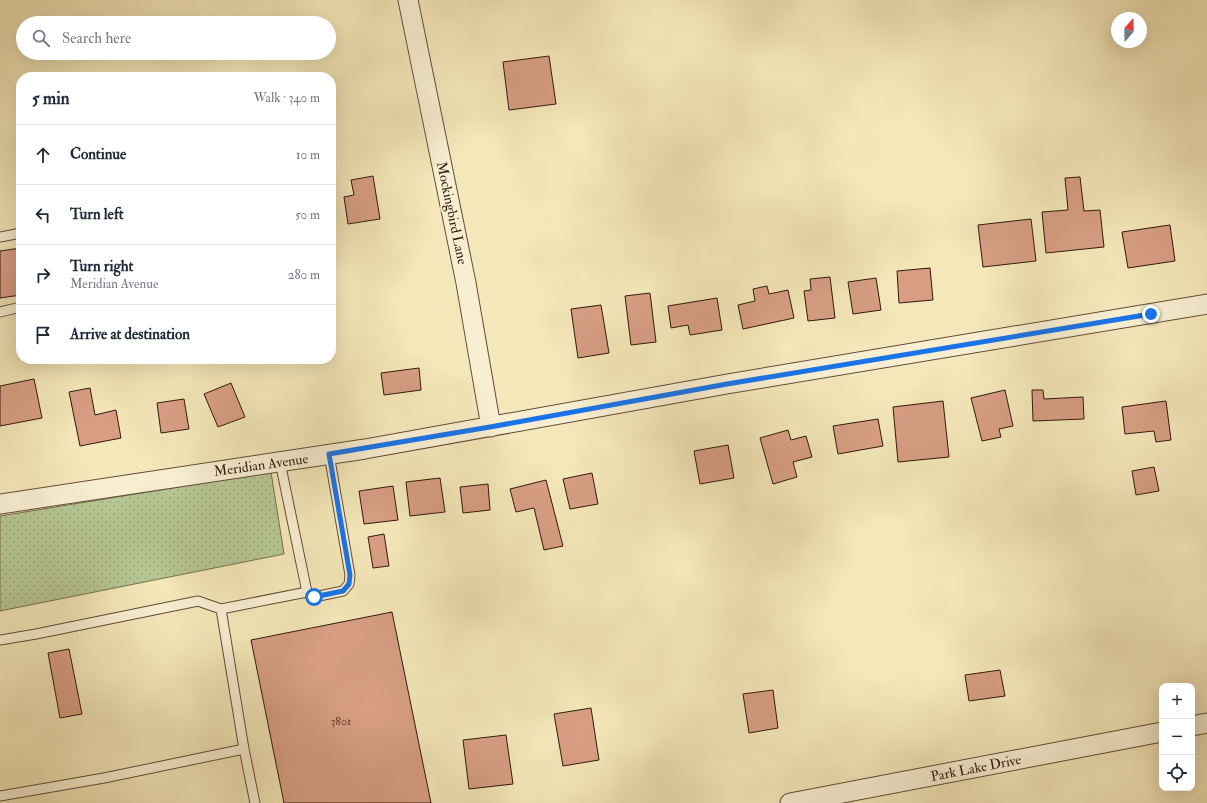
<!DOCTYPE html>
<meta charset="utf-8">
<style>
:root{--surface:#fff;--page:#f2f2f3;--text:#1f2937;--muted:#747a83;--line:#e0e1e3}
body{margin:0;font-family:"IM FELL Double Pica",serif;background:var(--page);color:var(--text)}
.controls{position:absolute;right:12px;bottom:12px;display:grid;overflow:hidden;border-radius:8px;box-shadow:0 4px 16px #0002}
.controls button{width:36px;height:36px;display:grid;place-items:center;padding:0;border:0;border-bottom:1px solid var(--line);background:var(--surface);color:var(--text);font:20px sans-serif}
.compass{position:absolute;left:1111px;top:12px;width:36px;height:36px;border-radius:50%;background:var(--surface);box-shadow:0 4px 16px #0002;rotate:20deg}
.stop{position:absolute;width:12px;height:12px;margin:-9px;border:3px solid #1a73e8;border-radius:50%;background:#fff}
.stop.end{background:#1a73e8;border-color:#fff;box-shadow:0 1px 4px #0008}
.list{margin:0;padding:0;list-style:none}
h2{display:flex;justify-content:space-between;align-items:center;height:52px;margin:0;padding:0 16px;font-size:17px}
h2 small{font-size:13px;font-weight:400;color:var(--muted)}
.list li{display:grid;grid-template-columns:26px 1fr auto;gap:12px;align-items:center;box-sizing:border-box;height:60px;padding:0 16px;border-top:1px solid var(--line)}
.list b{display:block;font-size:15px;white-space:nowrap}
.list p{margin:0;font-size:13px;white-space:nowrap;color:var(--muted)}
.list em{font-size:13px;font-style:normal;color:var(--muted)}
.icon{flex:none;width:22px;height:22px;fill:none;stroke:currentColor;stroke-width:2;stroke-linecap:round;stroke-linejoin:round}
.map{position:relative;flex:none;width:1207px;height:803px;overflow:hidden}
.search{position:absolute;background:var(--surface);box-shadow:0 4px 16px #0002;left:16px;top:16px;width:320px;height:44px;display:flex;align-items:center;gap:10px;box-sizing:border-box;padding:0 14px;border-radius:22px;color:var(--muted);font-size:15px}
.panel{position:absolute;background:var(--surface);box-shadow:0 4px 16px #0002;left:16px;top:72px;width:320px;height:292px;border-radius:16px}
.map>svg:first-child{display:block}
.grass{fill:url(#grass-dots);stroke:#747050}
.building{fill:#d79e84;stroke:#31180c}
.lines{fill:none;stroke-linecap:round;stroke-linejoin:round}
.lane-casing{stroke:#624c37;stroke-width:11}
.street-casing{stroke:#624c37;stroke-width:21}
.lane{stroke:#f8efd2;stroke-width:9}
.street{stroke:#f8efd2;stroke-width:19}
.route{stroke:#1a73e8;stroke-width:5}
.labels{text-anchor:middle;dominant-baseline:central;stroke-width:4;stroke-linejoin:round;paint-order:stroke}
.number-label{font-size:12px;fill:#5a3a2a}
.street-label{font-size:14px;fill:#31180c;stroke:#f8efd2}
</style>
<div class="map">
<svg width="1207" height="803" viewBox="0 0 1207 803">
<defs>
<pattern id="grass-dots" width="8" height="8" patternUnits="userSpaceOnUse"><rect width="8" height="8" fill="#b6c794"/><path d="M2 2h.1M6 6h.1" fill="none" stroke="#9daa7e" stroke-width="1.8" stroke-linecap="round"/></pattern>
</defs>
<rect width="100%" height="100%" fill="#f4e7b9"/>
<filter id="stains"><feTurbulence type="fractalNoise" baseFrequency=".005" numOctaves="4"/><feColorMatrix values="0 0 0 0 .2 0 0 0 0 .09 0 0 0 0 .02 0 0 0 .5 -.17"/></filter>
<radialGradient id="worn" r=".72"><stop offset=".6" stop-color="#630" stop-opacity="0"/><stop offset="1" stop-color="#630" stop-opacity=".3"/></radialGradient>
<!-- grass -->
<path class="grass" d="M271 472 284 554 0 611V516Z"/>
<!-- building -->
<path class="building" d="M549 56 556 104 509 110 503 62Z
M373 176 380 219 348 224 344 197 354 195 351 180Z
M1080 177 1084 211 1100 210 1104 247 1046 253 1042 212 1068 210 1065 178Z
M1031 219 1036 261 983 267 978 225Z
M1170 225 1175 261 1128 268 1122 232Z
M21 248V295L0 298V251Z
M930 268 933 300 899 303 897 271Z
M830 277 835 318 808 321 804 291 811 290 810 279Z
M876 278 881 310 853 314 848 282Z
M767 286 769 294 788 290 794 318 743 329 738 305 755 301 753 289Z
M650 293 656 342 631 345 625 296Z
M717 298 722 330 690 335 688 325 671 328 668 306Z
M601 305 609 353 578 358 571 309Z
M419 368 421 390 384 395 381 373Z
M34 379 42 418 0 426V386Z
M231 383 245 417 218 427 204 394Z
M90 388 95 415 116 410 121 438 80 446 69 392Z
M1005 390 1013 426 999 429 1001 437 982 441 971 398Z
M1032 390H1043L1044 399 1083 397 1084 419 1033 421Z
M184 399 189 429 161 433 157 403Z
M943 401 949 457 898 462 893 407Z
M1166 401 1171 440 1156 442 1154 431 1125 434 1122 407Z
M878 419 883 446 838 454 833 426Z
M788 430 791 440 806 436 812 457 793 462 797 477 773 484 760 438Z
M728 445 734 478 700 484 694 451Z
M1154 467 1159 491 1136 495 1132 471Z
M592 473 598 504 570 509 563 479Z
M440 478 445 512 410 516 406 482Z
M546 480 563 546 544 550 534 508 516 512 510 489Z
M488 484 490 510 463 513 460 487Z
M393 486 398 520 364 524 359 491Z
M384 534 389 566 373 568 368 537Z
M392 612 431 803H284L251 640Z
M69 649 82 714 60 718 48 653Z
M1000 670 1005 696 969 701 965 675Z
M773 690 778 728 749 733 743 694Z
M591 708 599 760 563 766 554 714Z
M506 735 513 784 469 789 463 740Z"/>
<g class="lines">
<defs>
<path id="lane" d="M0 237 21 233
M0 312 21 307
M307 592 314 597 343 591 349 584 350 575 329 454
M0 640 36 634 198 601 221 609
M0 796 104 778 244 749
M255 803 244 749 221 609 307 592 280 462"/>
<path id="street" d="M408 0 466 283 491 427
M0 504 365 449 727 384 1207 304
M1192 726 1207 723
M790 803 1162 732"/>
</defs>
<!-- lane casing -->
<use href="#lane" class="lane-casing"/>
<!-- street casing -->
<use href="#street" class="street-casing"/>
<!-- lane -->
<use href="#lane" class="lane"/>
<!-- street -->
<use href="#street" class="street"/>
</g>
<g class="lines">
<!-- route -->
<path class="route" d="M314 597 343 591 349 584 350 575 329 454 490 427 727 384 1151 314"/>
</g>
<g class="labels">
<!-- number labels -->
<g class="number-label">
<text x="341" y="721">3801</text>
</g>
<!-- street labels -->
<g class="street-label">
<text transform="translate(452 213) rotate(78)">Mockingbird Lane</text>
<text transform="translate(261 465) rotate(-8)">Meridian Avenue</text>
<text transform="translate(976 768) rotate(-11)">Park Lake Drive</text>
</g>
</g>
<rect width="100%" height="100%" filter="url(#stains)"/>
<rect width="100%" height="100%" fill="url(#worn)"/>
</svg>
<div class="controls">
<button>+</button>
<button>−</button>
<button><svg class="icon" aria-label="locate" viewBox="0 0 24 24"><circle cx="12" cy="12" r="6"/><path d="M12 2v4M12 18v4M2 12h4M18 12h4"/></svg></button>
</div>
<svg class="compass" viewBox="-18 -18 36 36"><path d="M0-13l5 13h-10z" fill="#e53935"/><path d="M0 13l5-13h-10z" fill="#747a83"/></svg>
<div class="stop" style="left:314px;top:597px"></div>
<div class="stop end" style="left:1151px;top:314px"></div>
<div class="search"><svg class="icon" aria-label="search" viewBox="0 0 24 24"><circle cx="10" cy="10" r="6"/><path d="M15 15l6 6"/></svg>Search here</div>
<section class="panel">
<h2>5 min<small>Walk · 340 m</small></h2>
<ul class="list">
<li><svg class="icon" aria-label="ahead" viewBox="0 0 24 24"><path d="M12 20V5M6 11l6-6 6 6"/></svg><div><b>Continue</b></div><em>10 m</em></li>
<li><svg class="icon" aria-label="left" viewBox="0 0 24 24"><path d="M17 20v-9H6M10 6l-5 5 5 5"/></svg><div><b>Turn left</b></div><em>50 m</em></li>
<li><svg class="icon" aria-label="right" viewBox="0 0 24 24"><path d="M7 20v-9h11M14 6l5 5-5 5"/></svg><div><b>Turn right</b><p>Meridian Avenue</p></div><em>280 m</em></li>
<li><svg class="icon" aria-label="arrive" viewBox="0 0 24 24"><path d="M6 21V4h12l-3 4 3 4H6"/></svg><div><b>Arrive at destination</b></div></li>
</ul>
</section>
</div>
